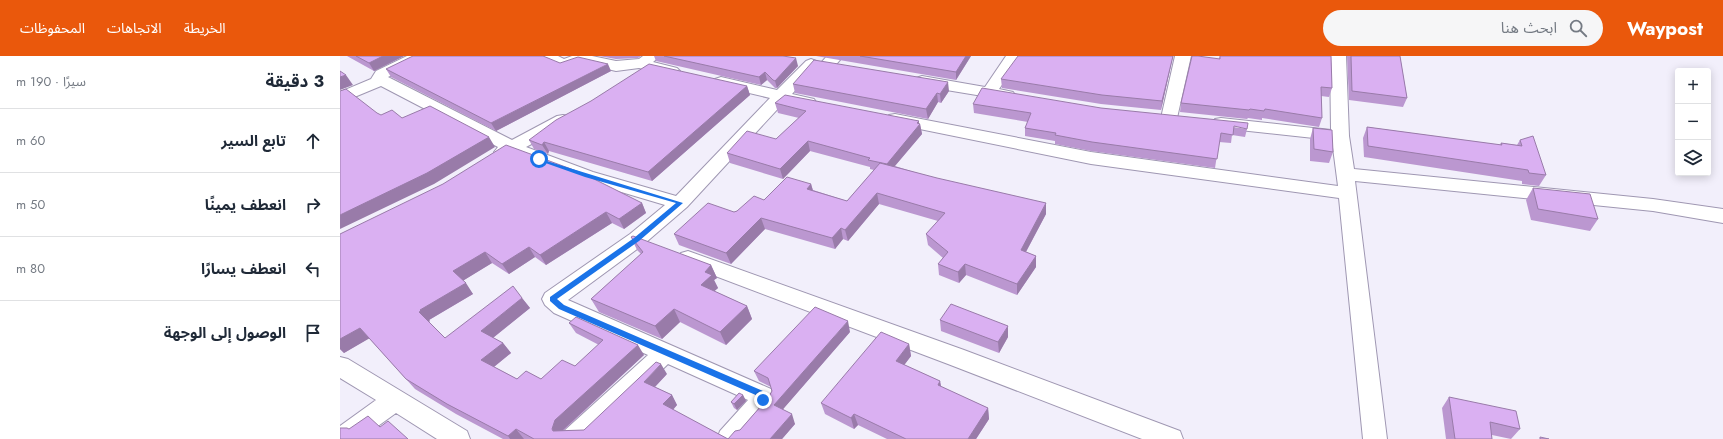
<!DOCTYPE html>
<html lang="ar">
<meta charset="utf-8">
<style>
:root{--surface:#fff;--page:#f6f6f7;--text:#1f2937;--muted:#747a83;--line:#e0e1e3;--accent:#ea580c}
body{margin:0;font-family:Jost,"Noto Sans Arabic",sans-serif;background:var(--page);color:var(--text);direction:rtl}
.controls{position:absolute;right:12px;top:12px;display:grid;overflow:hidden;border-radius:4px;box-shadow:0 2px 10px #0003}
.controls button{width:36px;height:36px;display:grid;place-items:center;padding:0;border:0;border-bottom:1px solid var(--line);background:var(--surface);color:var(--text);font:20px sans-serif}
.stop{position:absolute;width:12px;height:12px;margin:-9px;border:3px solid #1a73e8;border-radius:50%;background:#fff}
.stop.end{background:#1a73e8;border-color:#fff;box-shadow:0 1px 4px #0008}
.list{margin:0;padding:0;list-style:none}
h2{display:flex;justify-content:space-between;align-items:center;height:52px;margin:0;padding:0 16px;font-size:17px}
h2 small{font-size:13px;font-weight:400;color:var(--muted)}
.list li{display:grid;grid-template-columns:26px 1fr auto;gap:12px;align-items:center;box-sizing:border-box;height:64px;padding:0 16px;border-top:1px solid var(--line)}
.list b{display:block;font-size:15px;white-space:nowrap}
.list em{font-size:13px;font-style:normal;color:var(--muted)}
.icon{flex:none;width:22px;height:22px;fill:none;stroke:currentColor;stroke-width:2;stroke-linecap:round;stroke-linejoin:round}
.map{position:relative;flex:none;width:1383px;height:383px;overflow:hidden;direction:ltr}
header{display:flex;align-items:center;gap:24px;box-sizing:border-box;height:56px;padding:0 20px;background:var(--accent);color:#fff}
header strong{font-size:19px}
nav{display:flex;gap:22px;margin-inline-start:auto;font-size:14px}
.search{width:280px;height:36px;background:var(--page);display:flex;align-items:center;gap:10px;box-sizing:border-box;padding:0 14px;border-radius:22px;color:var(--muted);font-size:15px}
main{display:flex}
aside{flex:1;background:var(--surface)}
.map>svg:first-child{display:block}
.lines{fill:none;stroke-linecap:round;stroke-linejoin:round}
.minor-casing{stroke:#9f97b2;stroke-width:2}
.minor{fill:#fff;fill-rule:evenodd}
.wall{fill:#bb97d0}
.shaded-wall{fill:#997ba9}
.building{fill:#dab0f2;stroke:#997ba9}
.route{fill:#1a73e8}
</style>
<header>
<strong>Waypost</strong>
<div class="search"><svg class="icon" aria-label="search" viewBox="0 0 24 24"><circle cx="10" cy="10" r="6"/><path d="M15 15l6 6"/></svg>ابحث هنا</div>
<nav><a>الخريطة</a><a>الاتجاهات</a><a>المحفوظات</a></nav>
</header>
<main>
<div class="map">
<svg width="1383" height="383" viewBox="0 0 1383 383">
<rect width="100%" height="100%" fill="#f2effb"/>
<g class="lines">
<defs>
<path id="minor" d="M67 0H87L84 3 48 21 172 84 217 60 223 59 229 60 231 64 229 68 186 91 253 116 336 140 430 42 375 29 373 26 375 23 381 21 437 34 466 5 471 3 476 5 479 8 476 11 452 38 474 43 476 46 474 49 468 51 445 45 347 151 304 188 228 244 431 333 435 344 431 351 404 383H377L380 375 408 344 328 308 250 383H221L224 375 308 299 214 257 205 249 202 243 205 237 290 178 325 149 241 124 172 98 163 101 157 100 154 96 158 91 41 30 0 47V36L31 23 36 15Z
M197 0H218L224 3 232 0H252L276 5 299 3 303 0H320L313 6 337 12 340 15 337 18 332 20 299 12 276 15 242 7 224 13 200 3Z
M487 0H503C497 8 493 14 483 11L480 8Z
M666 0H682L659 33 673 36 675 39 673 42 667 44 582 30 576 28 574 25 576 22 582 20 645 31Z
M835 0H851L837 62 835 66 829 67 823 66 821 62Z
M990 0H1006L1009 80 1014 113 1313 143 1383 153V167L1313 155 1015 125 1047 383H1023L999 142 751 108 555 68 549 67 547 63 549 59 555 58 751 96 998 130 992 84 881 72 875 71 873 67 875 63 881 62 991 74Z
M348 195 624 294 840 375 843 383H802L608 308 341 207 338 202 341 197Z
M0 301 8 303 127 375 130 383H97L56 357 20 383H0V370L36 344 0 322Z"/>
</defs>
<!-- minor casing -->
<use href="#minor" class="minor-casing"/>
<!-- minor -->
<use href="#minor" class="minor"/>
</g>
<!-- wall -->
<path class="wall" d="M7 0H64L34 15Z
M259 0H301L298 2 276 3Z
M314 0H443L458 10 437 32H435L427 24 421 29 316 5Z
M476 0H631L616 24Z
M833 0 821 54 761 48 662 32 661 23Z
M880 0H991L992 32 989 41 981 40 982 62 979 71 922 62V64L908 62 907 63 840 56 841 47 879 3Z
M1007 0H1060L1067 42 1063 51 1009 44Z
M220 7 271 15 156 75 51 21 46 13Z
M453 28 609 35 601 47 598 46 588 63 455 37Z
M407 30 410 39 312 125 209 95 208 98 194 93 189 84Z
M435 47 579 65V68H580L582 78 555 110 706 158 686 196 696 200V211L677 239 626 219 619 227 599 219 598 208 603 202 588 189 586 178 598 165 539 148 508 185 503 183 495 193 425 173 391 208 339 189 334 178 397 155 424 144 471 128 473 134 507 145 534 114 530 113V111L470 95 443 123 390 107 387 97 436 83 459 62 438 57Z
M633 48 761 52 907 73 905 81 892 79 891 87 879 86 875 112 751 95 715 88V85L685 80V72L688 66 634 57Z
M1027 71 1160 89 1161 87 1177 89 1180 84 1206 119 1199 130 1182 128V125L1024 101 1023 82Z
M973 72 993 96 989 107 970 105V83Z
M1193 132 1258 163 1250 175 1191 164 1186 144Z
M302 147 306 157 284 173 272 167 206 209 195 201 169 218 152 207 122 225 133 238 89 264 90 265 89 266 105 282 182 242 190 252 153 282 163 287 171 297 154 311 177 323H201L235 310 259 289 236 277 229 267 304 299 223 375 244 374 327 318 315 331 332 339 337 349 333 354 388 383 400 374 428 342 432 335 431 331 419 325 414 315 510 276 443 353 455 368 442 383H163L116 358 75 333 66 323 29 282 4 297 0 293V178Z
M291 181 371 209 377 222 374 224 378 232 374 235 407 250 412 263 386 289 340 266 322 283 259 256 251 243 301 198 297 194Z
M600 264 668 281 659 297 601 275Z
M569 288 571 300 564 309 600 325 601 331 648 352 649 363 636 383H547L518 369 514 373 485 358 481 347Z
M403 339 406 345 397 354 394 352 391 346Z
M1109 341 1180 373 1171 383 1152 379V383H1106L1102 352Z"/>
<!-- shaded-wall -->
<path class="shaded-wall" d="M43 0H64L34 15 29 7Z
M626 0H631L616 24V16Z
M833 0 821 54 822 45Z
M456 2 458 10 437 32 435 25Z
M268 8 271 15 156 75 151 67Z
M425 16 427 24 421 29 419 21Z
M6 19 13 29 0 34V21Z
M608 26 609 35 601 47 600 38Z
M407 30 410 39 312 125 308 116Z
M597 37 598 46 588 63 586 53Z
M579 65V70L580 68 582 78 548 118 546 109Z
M149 81 155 91 94 128 0 173V159Z
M468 85 470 95 443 123 440 113Z
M204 86 209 95 208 98 202 89Z
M471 128 474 139 467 133Z
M537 137 539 148 508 185 505 174Z
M302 147 306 157 284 173 279 163Z
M706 147V158L681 205V194Z
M266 156 272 167 206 209 200 199Z
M421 162 425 173 391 208 386 197Z
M501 172 503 183 495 193 492 182Z
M189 191 195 201 169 218 162 208Z
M145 196 152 207 121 226 113 215Z
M696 200V211L677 239V228Z
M625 208 626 219 619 227 618 216Z
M371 209 377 222 374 224 378 232 367 242 361 229 365 216Z
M126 227 133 238 89 264 90 265 88 266 79 256 80 254Z
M182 242 190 252 149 285 141 275Z
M407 250 412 263 386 289 380 276Z
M334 253 340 266 322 283 315 270Z
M508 265 510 276 438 359 434 349Z
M668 270V281L659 297 658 286Z
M20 272 30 282 4 297 0 293V283Z
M163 287 171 297 150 314 141 304Z
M569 288 571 300 559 316 556 305Z
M298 289 304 299 223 374 220 382 212 373 215 364Z
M321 308 327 318 310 336 304 326Z
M600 325 602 336 598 329Z
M332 339 337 349 329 358 323 348Z
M403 339 406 345 397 354 394 348Z
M648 352 649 363 636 383H628Z
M452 358 455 368 442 383H430Z
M514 358 518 369 514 373 511 362Z
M176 373 184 383H170L168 380Z"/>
<!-- building -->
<path class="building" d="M16 0H43L29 7Z
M73 0H203L220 7 238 1 268 8 151 67 46 13Z
M324 0H443L456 2 435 25 433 24 425 16 419 21Z
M520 0H626L616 16Z
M678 0H833L822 45 762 39 661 23Z
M852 0H858L880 3V0H991L992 32 981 31 982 62 925 53 924 55 910 53 909 54 841 47Z
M1011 0H1060L1067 42 1012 35Z
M474 4 608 26 600 38 597 37 586 53 453 28Z
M309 8 407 30 308 116 204 86 202 89 189 84 216 64 251 45Z
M0 15 6 19 0 21Z
M642 32 761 52 908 67 907 73 894 70 893 79 881 77 877 103 752 86 715 79 716 77 685 72 691 57 633 48Z
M6 33 37 57 41 59 52 54 62 62 90 50 149 81 87 117 0 159V35Z
M445 39 579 65 577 67 580 68 547 108 528 104 530 102 468 85 440 113 387 97 407 75 436 83 466 55 435 47Z
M1027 71 1162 89 1161 87 1182 90 1180 84 1193 80 1206 119 1189 117 1188 114 1028 90Z
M973 72 992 74 993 96 974 93Z
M166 89 242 117 302 147 279 163 266 156 200 199 189 191 162 208 145 196 113 215 126 227 80 254 81 255 79 256 105 282 173 230 182 242 141 275 163 287 141 304 177 323 186 315 201 323 222 304 235 310 263 284 229 267 236 261 298 289 215 364 212 373 213 375 244 374 316 306 321 308 304 326 332 339 323 348 388 383 395 375 400 374 428 342 432 335 428 322 414 315 475 251 508 265 434 349 452 358 430 383H194L176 373 168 380 107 348 66 323 20 272 0 283V178L103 128Z
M540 107 597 122 706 147 681 194 696 200 677 228 625 208 618 216 598 208 608 196 586 178 605 157 537 137 505 174 501 172 492 182 421 162 386 197 334 178 368 147 394 156 397 155 414 140 424 144 447 121 471 128 467 133 507 145Z
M1193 132 1250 138 1258 163 1198 153Z
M293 180 371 209 365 216 372 219 361 229 407 250 380 276 334 253 315 270 251 243 303 196 291 181Z
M611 248 668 270 658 286 600 264Z
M541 276 569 288 556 305 600 325 598 329 648 352 628 383H566L514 358 511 362 481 347Z
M399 337 403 339 394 348 391 346Z
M1109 341 1176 355 1180 373 1150 366 1152 383H1115Z
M28 360 40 371 48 365 68 383H0V372H7L9 373Z
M1200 381 1209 383H1200Z"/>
<!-- route -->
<path class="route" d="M197 102 343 147 299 185 217 243 224 249 423 335 427 340 426 346H421L418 340 219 253 210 245V241L294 182 336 147 245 121 197 104Z"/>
</svg>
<div class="controls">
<button>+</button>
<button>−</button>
<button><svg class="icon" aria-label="layers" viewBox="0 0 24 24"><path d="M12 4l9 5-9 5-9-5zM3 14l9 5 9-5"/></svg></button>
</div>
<div class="stop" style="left:199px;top:103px"></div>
<div class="stop end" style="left:423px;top:344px"></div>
</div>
<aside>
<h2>3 دقيقة<small>سيرًا · 190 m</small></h2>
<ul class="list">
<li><svg class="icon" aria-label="ahead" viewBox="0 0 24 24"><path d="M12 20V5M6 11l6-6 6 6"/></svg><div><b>تابع السير</b></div><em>60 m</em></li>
<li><svg class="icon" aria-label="right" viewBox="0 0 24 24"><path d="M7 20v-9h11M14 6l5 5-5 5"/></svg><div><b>انعطف يمينًا</b></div><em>50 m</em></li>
<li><svg class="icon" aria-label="left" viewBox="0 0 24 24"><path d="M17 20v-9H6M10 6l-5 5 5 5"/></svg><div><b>انعطف يسارًا</b></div><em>80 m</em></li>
<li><svg class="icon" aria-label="arrive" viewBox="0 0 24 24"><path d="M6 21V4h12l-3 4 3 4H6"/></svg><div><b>الوصول إلى الوجهة</b></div></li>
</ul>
</aside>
</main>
